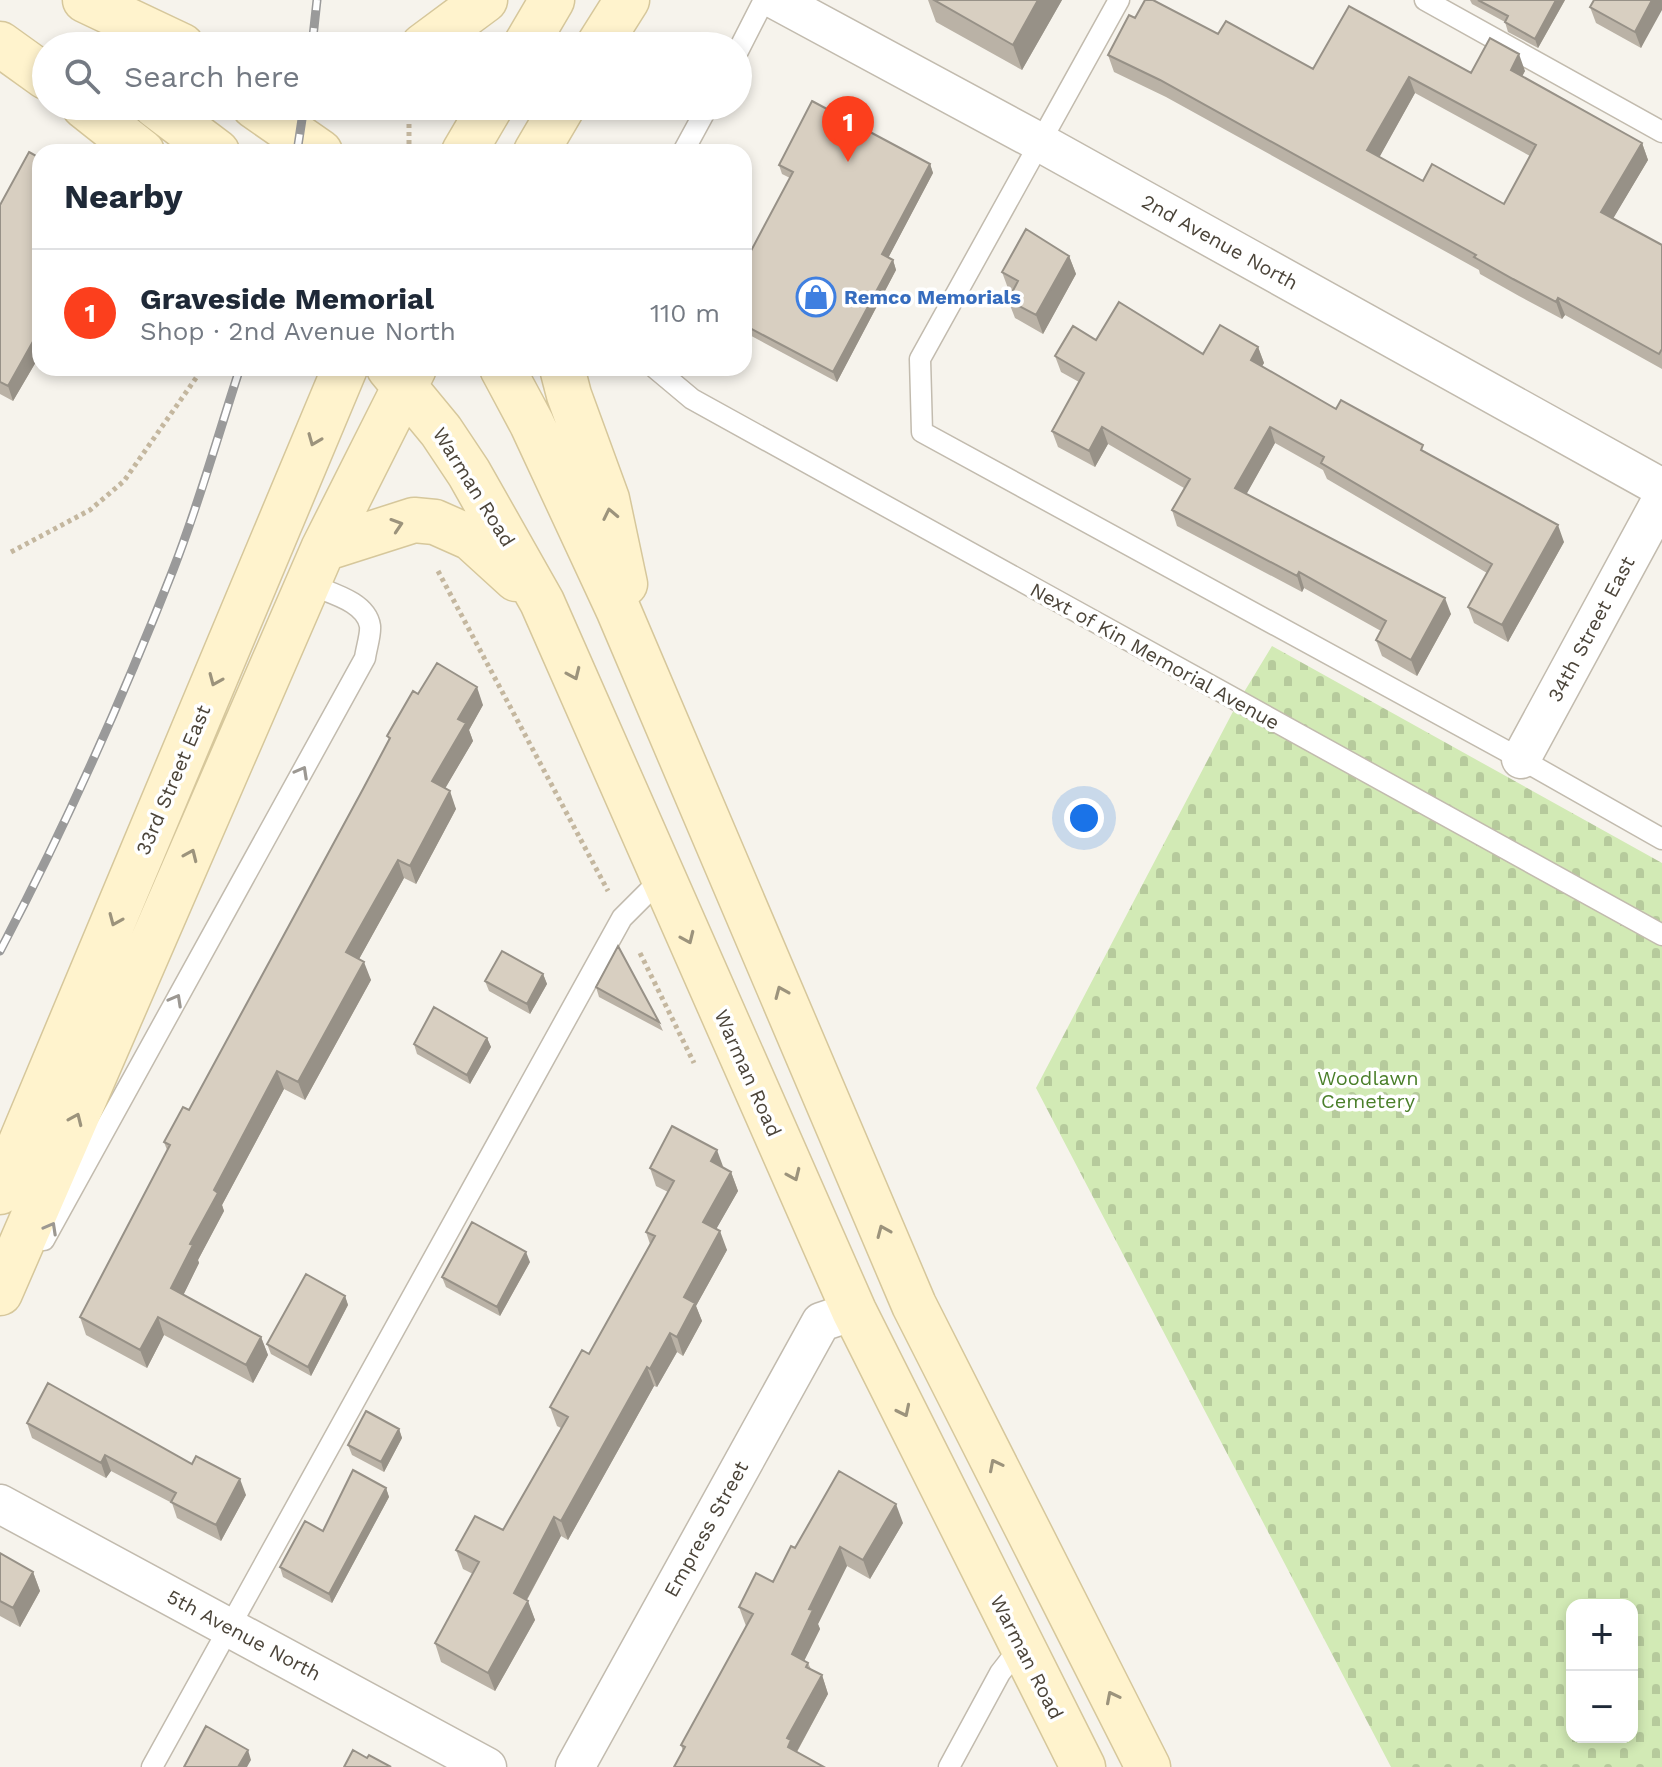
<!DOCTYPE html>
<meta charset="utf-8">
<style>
:root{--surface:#fff;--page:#f6f6f7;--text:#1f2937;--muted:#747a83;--line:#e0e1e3;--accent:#fc3f1d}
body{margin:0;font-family:"Work Sans",sans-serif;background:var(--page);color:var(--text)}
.controls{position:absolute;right:24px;bottom:24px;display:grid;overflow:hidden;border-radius:16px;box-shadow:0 4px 12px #0003}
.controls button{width:72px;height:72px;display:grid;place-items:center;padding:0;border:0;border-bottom:2px solid var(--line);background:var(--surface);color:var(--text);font:40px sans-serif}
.you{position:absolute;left:1084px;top:818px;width:28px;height:28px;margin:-20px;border:6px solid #fff;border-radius:50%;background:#1a73e8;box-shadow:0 0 0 12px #1a73e833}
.badge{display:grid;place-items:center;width:52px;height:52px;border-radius:50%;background:var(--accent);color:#fff;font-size:26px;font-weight:700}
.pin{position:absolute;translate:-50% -66px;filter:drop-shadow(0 2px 4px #0008)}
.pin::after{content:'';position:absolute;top:42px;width:28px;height:24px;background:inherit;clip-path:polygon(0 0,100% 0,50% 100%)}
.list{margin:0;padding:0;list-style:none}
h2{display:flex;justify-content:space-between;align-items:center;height:104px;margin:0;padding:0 32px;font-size:34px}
h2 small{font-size:26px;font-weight:400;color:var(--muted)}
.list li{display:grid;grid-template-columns:52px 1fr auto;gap:24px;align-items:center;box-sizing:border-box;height:128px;padding:0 32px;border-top:2px solid var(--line)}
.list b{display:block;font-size:30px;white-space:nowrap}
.list p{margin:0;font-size:26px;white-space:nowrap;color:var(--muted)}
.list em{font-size:26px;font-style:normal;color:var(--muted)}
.icon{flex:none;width:44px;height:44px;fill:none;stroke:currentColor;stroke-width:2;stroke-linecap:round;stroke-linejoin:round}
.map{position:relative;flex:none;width:1662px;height:1767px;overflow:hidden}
.search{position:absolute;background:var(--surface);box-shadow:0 4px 12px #0003;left:32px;top:32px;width:720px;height:88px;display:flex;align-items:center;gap:20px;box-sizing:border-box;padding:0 28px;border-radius:44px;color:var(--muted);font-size:30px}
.panel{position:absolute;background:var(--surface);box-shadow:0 4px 12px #0003;left:32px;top:144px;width:720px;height:232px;border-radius:24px}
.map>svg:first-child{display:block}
.cemetery{fill:url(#cemetery-stones);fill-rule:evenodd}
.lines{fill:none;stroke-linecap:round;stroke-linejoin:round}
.lane-casing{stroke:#c2bbae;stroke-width:23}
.street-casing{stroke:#c2bbae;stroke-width:41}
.secondary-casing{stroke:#d6c79b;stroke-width:47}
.path{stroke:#c4b79f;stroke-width:5;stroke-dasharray:4 4;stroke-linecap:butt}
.lane{stroke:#fff;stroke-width:20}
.street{stroke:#fff;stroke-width:38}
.secondary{stroke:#fff3cd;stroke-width:44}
.rail-casing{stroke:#9a9a9a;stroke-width:9}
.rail{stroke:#fff;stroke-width:6;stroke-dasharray:18;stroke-linecap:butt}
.wall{fill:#bab2a6;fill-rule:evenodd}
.shaded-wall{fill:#979187}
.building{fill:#d8cfc1;stroke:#979187;stroke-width:2;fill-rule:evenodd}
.oneway{stroke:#9c937c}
.oneway2{stroke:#9c9892}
.labels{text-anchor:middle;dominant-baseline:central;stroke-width:7;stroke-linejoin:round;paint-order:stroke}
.street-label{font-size:20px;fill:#4b4439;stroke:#fff}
.shop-label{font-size:20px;font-weight:bold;fill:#366cbe;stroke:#fff;text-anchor:start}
.park-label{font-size:20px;fill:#4a7f2a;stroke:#fff}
</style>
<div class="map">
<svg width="1662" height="1767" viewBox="0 0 1662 1767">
<defs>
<pattern id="cemetery-stones" width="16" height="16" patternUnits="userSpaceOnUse" patternTransform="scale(2)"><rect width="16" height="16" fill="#d2eab5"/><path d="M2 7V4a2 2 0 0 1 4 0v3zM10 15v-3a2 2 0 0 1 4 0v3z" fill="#b6ca9c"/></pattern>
</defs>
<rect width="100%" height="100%" fill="#f6f3ec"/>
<!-- cemetery -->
<path class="cemetery" d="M1272 646 1662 863V1767H1391L1036 1088 1238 702ZM1572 1605H1632V1737H1572Z"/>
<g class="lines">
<defs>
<path id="lane" d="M1119 0 920 359 922 432 1521 759 1662 839
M1425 0 1662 132
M738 51 764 0
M683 152 708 106
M655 368 692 399 1662 935
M44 1240 365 658C366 649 371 635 370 626 366 601 329 593 309 584
M152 1767 622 918 662 878
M949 1767 1000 1673 1021 1646"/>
<path id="street" d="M776 0 1041 143 1662 488
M1521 759 1662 499
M0 1504 487 1767
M575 1767 821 1322 854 1311"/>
<path id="secondary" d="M85 0 182 46
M0 44 46 77
M423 46 485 0
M525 46 552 0
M598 46 627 0
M84 106 142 152
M156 106 217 152
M254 106 320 152
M464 152 491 106
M536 152 563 106
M389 368 441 431 469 473 542 602 854 1311 1083 1767
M502 368 532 424 618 609 914 1305 1148 1767
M562 368 569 395 607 499 625 584
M323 549 414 520 435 522 471 538 516 579
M0 1192 345 368
M0 1293 323 549 414 368"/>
</defs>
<!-- lane casing -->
<use href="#lane" class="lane-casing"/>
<!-- street casing -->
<use href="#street" class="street-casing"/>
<!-- secondary casing -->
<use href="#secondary" class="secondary-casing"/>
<!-- path -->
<path class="path" d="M409 152V106
M11 552 90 510 124 481 203 368
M438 571 608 891
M640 953 694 1063"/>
<!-- lane -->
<use href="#lane" class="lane"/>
<!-- street -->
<use href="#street" class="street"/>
<!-- secondary -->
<use href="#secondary" class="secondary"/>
<defs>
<path id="rail" d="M312 46 317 0
M297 152 304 106
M0 951C65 827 122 700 173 570 199 504 218 435 240 368"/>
</defs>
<!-- rail casing -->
<use href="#rail" class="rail-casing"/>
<!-- rail -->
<use href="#rail" class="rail"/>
</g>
<!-- wall -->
<path class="wall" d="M928 0H1062L1022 70 936 22Z
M1470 0H1565L1538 48 1508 32 1505 22 1472 4Z
M1662 0 1641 48 1596 23 1590 7Z
M1135 18 1218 34 1313 69 1471 73 1525 71 1522 76 1642 143 1648 160 1613 218 1662 245V369L1565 315 1562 319 1519 296 1480 274 1479 270 1166 97 1114 72 1108 55ZM1415 93 1530 156 1504 204 1423 181 1379 157Z
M40 158V355L13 401 0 394V205Z
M930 164 933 173 888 258 893 260 896 270 837 382 744 332V264L790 178 782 174 779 165Z
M1069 256 1076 274 1043 334 1015 318 1008 300 1012 293 1009 291 1002 272Z
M1096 340 1203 354 1258 347 1264 363 1262 366 1336 409 1426 452 1564 542 1508 642 1474 623 1468 607 1487 573 1327 479 1323 470 1275 443 1246 494 1451 614 1417 676 1382 656 1376 640 1381 631 1304 588 1302 592 1177 526 1172 510 1184 488 1108 444 1095 467 1058 447 1052 431 1079 382 1061 372 1055 356Z
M418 694 483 705 469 730 473 741 445 788 456 809 416 884 404 878 359 959 371 980 305 1100 284 1089 222 1205 224 1211 198 1260 199 1263 183 1295 261 1337 268 1355 253 1383 164 1335 147 1368 86 1335 80 1317 167 1150 164 1142 189 1110 389 740 387 736Z
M543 974 547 984 530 1014 489 991 485 981Z
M596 987 659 1022 663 1031 599 997Z
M487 1038 491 1047 470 1084 417 1054 414 1044Z
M650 1168H724L731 1172 738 1191 716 1229 727 1250 696 1306 702 1321 683 1356 677 1352 657 1387 654 1386 568 1540 561 1536 527 1600 535 1620 495 1691 441 1662 435 1643 473 1574 463 1569 456 1550 503 1530 561 1428 557 1426 550 1407 589 1354 650 1244 646 1232 668 1192 656 1186Z
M530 1262 500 1316 446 1287 442 1277Z
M345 1296 348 1305 311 1376 271 1354 267 1344Z
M27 1423 246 1495 221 1541 177 1518 172 1503 111 1471 106 1478 32 1438Z
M399 1429 402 1438 384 1472 352 1455 348 1445Z
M386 1488 389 1497 332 1603 283 1577 280 1567 323 1531Z
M903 1523 870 1579 847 1566 818 1624 820 1629 804 1661 808 1663 811 1669 822 1675 828 1694 797 1752 683 1751 681 1745 746 1626 739 1607 773 1582 795 1548Z
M0 1553 33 1572 40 1591 20 1627 0 1616Z"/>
<!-- shaded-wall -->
<path class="shaded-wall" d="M1038 0H1062L1022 70 1013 45Z
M1556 0H1565L1538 48 1535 39Z
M1652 0H1662V10L1641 48 1635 32Z
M1519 54 1525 71 1517 86 1511 70Z
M1409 77 1415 93 1374 167 1367 150Z
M1642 143 1648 160 1607 229 1601 212Z
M930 164 933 173 885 264 882 254Z
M1069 256 1076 274 1043 334 1036 315Z
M893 260 896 270 837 382 833 372Z
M1558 298 1565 315 1562 319 1556 302Z
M40 329V355L13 401 8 386Z
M1258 347 1264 363 1256 376 1251 360Z
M1102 427 1108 444 1095 467 1089 451Z
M1270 427 1275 443 1241 504 1235 488Z
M1558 525 1564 542 1508 642 1502 625Z
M1299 572 1304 588 1302 592 1297 576Z
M1445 598 1451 614 1417 676 1411 660Z
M477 687 483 705 469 730 473 741 439 799 432 781 458 719Z
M450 791 456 809 416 884 410 866Z
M398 860 404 878 353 970 346 952Z
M364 962 371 980 305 1100 298 1082Z
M543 974 547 984 530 1014 527 1004Z
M487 1038 491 1047 470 1084 467 1075Z
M277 1071 284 1089 222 1205 224 1211 198 1260 199 1263 178 1306 171 1288 214 1190Z
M717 1150 724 1169 711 1161Z
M731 1172 738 1191 710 1240 703 1222Z
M720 1231 727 1250 696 1306 702 1321 683 1356 677 1337 684 1297Z
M526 1252 530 1262 500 1316 497 1307Z
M345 1296 348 1305 311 1376 308 1367Z
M158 1317 164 1335 147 1368 140 1350Z
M670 1333 677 1352 657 1387 650 1369Z
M261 1337 268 1355 253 1383 246 1365Z
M647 1367 654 1386 568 1540 561 1521Z
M399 1429 402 1438 384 1472 381 1462Z
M105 1455 111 1471 106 1478 101 1463Z
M240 1479 246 1495 221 1541 216 1525Z
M386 1488 389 1497 332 1603 329 1594Z
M896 1504 903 1523 870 1579 863 1560Z
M554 1517 561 1536 520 1612 514 1593Z
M840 1547 847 1566 818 1624 820 1629 798 1673 792 1654 809 1609Z
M33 1572 40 1591 20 1627 13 1608Z
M528 1601 535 1620 495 1691 488 1673Z
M822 1675 828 1694 796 1753 788 1747 787 1738Z
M248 1750 251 1760 247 1767H238Z"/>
<!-- building -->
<path class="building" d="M934 0H1038L1013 45Z
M1145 0H1153L1218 34 1226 21 1313 69 1349 6 1471 73 1490 38 1519 54 1511 70 1642 143 1601 212 1662 245V349L1659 354 1558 298 1556 302 1513 279 1474 257 1476 255 1160 80 1108 55 1129 15 1135 18ZM1409 77 1536 145 1504 204 1432 164 1423 181 1367 150Z
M1478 0H1556L1535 39 1505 22 1508 16Z
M1594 0H1652L1635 32 1590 7Z
M812 101 930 164 882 254 893 260 833 372 744 325V264L793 172 779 165Z
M29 152 40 158V329L8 386 0 382V205Z
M1026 229 1069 256 1036 315 1008 300 1018 281 1002 272Z
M1119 302 1203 354 1220 325 1258 347 1251 360 1336 409 1341 400 1423 445 1421 450 1558 525 1502 625 1468 607 1492 564 1321 463 1324 457 1270 427 1235 488 1445 598 1411 660 1376 640 1386 621 1299 572 1297 576 1172 510 1190 479 1102 427 1089 451 1052 431 1084 373 1055 356 1073 326 1096 340Z
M437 663 477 687 458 719 466 723 432 781 450 791 410 866 398 860 346 952 364 962 298 1082 277 1071 214 1190 218 1193 190 1244 193 1245 171 1288 261 1337 246 1365 158 1317 140 1350 80 1317 170 1145 164 1142 183 1107 189 1110 363 789 390 738 387 736 413 691 418 694Z
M618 946 659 1022 596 987Z
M502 951 543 974 527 1004 485 981Z
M434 1007 487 1038 467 1075 414 1044Z
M672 1126 717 1150 711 1161 731 1172 703 1222 720 1231 684 1297 695 1303 677 1337 670 1333 650 1369 647 1367 561 1521 554 1517 514 1593 528 1601 488 1673 435 1643 479 1562 456 1550 475 1516 503 1530 568 1417 550 1407 582 1350 589 1354 655 1236 646 1232 674 1181 650 1168Z
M472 1222 526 1252 497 1307 442 1277Z
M306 1274 345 1296 308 1367 267 1344Z
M48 1383 192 1464 196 1456 240 1479 216 1525 171 1502 176 1493 105 1455 101 1463 27 1423Z
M366 1411 399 1429 381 1462 348 1445Z
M353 1470 386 1488 329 1594 280 1567 305 1521 323 1531Z
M839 1471 896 1504 863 1560 840 1547 809 1609 813 1610 792 1654 808 1663 806 1667 822 1675 787 1738 791 1740 788 1747 824 1767H674L685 1747 681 1745 753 1614 739 1607 756 1573 773 1582 791 1546 795 1548Z
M0 1553 33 1572 13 1608 0 1601Z
M206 1726 248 1750 238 1767H184Z
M353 1750 367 1758 369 1755 391 1767H344Z"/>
<!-- one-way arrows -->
<defs><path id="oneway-chevron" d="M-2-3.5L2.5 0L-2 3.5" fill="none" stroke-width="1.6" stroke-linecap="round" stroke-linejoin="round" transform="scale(2)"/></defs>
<g class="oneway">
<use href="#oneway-chevron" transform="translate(314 440) rotate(112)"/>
<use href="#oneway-chevron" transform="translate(610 514) rotate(-102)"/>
<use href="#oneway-chevron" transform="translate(397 525) rotate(-18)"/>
<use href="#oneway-chevron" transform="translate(574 674) rotate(66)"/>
<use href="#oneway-chevron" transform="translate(215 680) rotate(113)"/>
<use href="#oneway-chevron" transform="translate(191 855) rotate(-66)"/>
<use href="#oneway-chevron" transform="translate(115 920) rotate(113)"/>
<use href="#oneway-chevron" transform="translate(688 938) rotate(66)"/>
<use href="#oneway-chevron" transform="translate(781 992) rotate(-113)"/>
<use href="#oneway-chevron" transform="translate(76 1119) rotate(-66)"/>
<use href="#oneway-chevron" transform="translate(794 1175) rotate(66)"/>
<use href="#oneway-chevron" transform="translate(883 1231) rotate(-113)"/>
<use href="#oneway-chevron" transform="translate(904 1411) rotate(64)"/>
<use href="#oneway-chevron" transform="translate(995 1465) rotate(-117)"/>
<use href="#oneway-chevron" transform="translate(1112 1697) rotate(-117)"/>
</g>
<g class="oneway2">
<use href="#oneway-chevron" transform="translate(302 772) rotate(-61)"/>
<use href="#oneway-chevron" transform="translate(176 1000) rotate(-61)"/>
<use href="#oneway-chevron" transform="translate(51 1228) rotate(-61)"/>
</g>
<!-- icons -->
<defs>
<symbol id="shop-ring" viewBox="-11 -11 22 22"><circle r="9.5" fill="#fff" stroke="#3f7fe0" stroke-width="1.5"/><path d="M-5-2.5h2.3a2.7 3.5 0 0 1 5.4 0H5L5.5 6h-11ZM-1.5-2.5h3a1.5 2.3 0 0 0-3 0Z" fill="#3f7fe0"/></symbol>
</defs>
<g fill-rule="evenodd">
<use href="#shop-ring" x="794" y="275" width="44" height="44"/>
</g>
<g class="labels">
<!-- street labels -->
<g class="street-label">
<text transform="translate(1220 242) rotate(29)">2nd Avenue North</text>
<text transform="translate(474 487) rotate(58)">Warman Road</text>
<text transform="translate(1591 629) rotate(-62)">34th Street East</text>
<text transform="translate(1155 656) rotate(29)">Next of Kin Memorial Avenue</text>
<text transform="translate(173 780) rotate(-67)">33rd Street East</text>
<text transform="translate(748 1073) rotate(66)">Warman Road</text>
<text transform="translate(706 1529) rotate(-61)">Empress Street</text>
<text transform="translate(244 1635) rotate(28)">5th Avenue North</text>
<text transform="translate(1027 1657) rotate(63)">Warman Road</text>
</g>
<!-- shop labels -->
<g class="shop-label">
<text x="844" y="297">Remco Memorials</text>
</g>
<!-- park labels -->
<g class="park-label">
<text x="1368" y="1078">Woodlawn<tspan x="1368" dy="23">Cemetery</tspan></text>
</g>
</g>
</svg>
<div class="controls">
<button>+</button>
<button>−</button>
</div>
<div class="you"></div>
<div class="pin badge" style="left:848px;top:162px">1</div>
<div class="search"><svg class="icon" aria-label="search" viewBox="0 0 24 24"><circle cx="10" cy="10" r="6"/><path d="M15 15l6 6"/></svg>Search here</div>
<section class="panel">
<h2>Nearby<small></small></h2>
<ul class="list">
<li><span class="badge">1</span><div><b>Graveside Memorial</b><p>Shop · 2nd Avenue North</p></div><em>110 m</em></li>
</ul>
</section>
</div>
